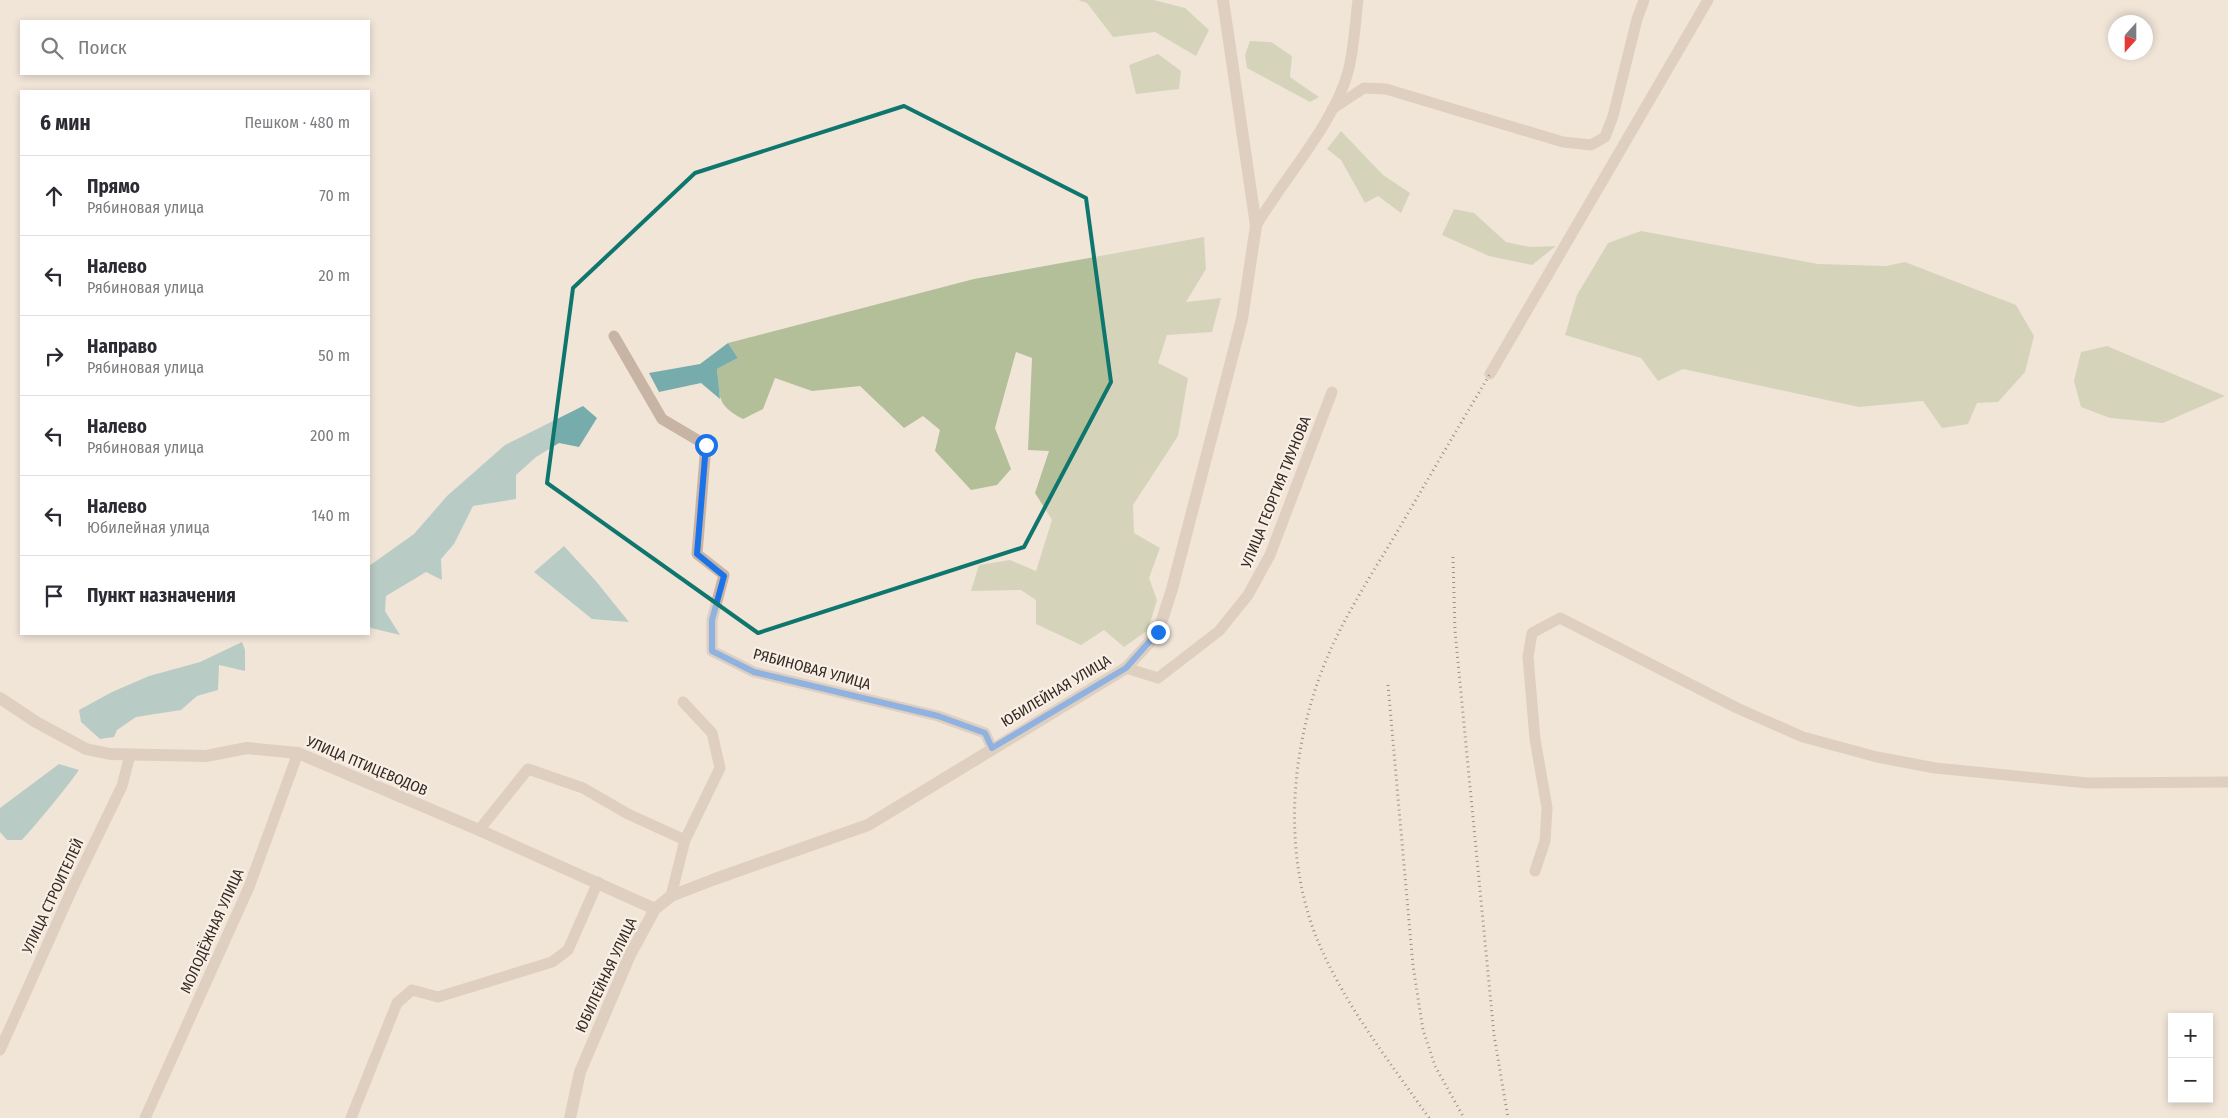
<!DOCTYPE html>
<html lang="ru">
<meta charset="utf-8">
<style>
:root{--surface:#fff;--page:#f7f7f7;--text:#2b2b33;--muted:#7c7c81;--line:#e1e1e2}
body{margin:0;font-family:"Fira Sans Condensed",sans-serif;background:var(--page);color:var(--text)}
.controls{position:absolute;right:15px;bottom:15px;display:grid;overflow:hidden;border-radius:0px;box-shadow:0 2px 8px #0003}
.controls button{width:45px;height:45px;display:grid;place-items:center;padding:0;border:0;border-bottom:1px solid var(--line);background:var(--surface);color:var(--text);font:25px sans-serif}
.compass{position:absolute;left:2108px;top:15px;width:45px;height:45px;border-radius:50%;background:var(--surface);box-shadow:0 2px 8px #0003;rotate:201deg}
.stop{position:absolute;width:15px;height:15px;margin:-11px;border:4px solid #1a73e8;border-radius:50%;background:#fff}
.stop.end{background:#1a73e8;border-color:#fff;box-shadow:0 1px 5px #0008}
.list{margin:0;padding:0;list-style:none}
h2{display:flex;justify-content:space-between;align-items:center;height:65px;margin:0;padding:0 20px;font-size:21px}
h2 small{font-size:16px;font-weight:400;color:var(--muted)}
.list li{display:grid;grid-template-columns:32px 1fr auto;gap:15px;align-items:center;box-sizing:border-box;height:80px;padding:0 20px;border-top:1px solid var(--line)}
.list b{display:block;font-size:19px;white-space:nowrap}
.list p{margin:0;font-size:16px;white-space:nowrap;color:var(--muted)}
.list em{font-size:16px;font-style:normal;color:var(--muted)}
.icon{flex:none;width:28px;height:28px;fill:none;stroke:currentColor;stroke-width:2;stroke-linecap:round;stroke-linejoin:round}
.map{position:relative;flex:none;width:2228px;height:1118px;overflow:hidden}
.search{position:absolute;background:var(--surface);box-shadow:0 2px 8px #0003;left:20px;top:20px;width:350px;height:55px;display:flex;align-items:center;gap:12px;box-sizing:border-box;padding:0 18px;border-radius:0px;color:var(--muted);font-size:19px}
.panel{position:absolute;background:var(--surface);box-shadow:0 2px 8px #0003;left:20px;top:90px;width:350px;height:545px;border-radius:0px}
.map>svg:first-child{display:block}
.green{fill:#b3bf98}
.water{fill:#77acad}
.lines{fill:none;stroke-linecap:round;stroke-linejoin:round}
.minor{stroke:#c8b4a4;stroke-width:11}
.tertiary{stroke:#c8b4a4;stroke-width:12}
.rail{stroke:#342a26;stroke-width:3;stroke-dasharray:1 4;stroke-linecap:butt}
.route{stroke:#1a73e8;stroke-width:6}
.marked{fill:none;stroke:#0f766e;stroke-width:4;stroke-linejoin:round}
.labels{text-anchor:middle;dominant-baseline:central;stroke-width:4.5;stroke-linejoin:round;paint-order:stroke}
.street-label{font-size:15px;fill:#342a26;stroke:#f9efe4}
</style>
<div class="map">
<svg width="2228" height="1118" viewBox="0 0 2228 1118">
<rect width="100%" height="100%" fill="#f1e5d8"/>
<!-- green -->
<path class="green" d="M1078 0H1154L1185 8 1209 30 1196 56 1155 32 1113 37 1087 3Z
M1250 41 1271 42 1292 56 1290 77 1319 97 1310 102 1247 68 1245 55Z
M1158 54 1181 71 1179 89 1136 94 1129 65Z
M1341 131 1383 175 1410 193 1401 213 1378 196 1365 203 1341 160 1327 149Z
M1454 209 1474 213 1506 242 1530 247 1556 246 1532 265 1489 256 1442 235Z
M1641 231 1818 264 1886 266 1905 262 2016 305 2034 336 2025 372 1998 402 1977 403 1968 424 1942 428 1923 401 1859 407 1683 369 1658 381 1641 358 1565 335 1577 295 1608 243Z
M1204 237 1206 269 1186 302 1221 298 1212 332 1167 335 1158 363 1188 378 1178 436 1133 505 1134 533 1160 548 1149 578 1157 600 1148 630 1124 647 1104 630 1081 645 1036 624V600L1021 590 971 591 979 565 1010 560 1036 571 1052 520 1035 493 1049 451 1028 450 1032 358 1016 352 995 428 1011 469 997 485 971 490 935 451 940 430 923 416 904 428 860 386 812 391 775 378 763 409 743 419C716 405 720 397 717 369L738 358 728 343 974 279Z
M2107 346 2225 396 2163 423 2110 418 2081 407 2074 381 2081 352Z"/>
<!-- water -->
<path class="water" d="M728 343 738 358 717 369 720 399 701 383 659 392 649 373 700 364Z
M583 406 597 418 579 447 559 443 536 457 516 475V499L473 506 454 544 441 559 442 580 426 572 386 596 385 611 400 635 371 628 369 625V566L414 534 447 496 505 445Z
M564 546 595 580 629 622 592 619 534 572Z
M242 642 245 650V671L219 665 218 690 197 696 181 710 136 717 117 730 114 737 100 739 81 722 79 710 112 692 149 676 200 662Z
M59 764 79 770C61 795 42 817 22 840H7L0 832V808Z"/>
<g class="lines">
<!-- minor -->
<path class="minor" d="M1332 109 1364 88 1386 89 1563 142 1591 145 1605 137 1613 116 1637 19 1644 0
M1256 226C1283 179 1334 124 1348 72 1354 49 1355 24 1358 0
M614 336 662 419 706 445 697 554 724 575 712 620V651L754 672 938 716 985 733 992 748
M1490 374 1708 0
M1126 668 1158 678 1219 631 1248 595 1270 555 1332 392
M479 830 528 769 583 788 628 814 685 840
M1535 871 1545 841 1547 808 1535 739 1528 657 1532 633 1560 618 1737 708 1803 737 1877 757 1935 768 2088 783 2228 782
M671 896 685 840 720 768 712 733 683 702
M0 1050 73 887 122 786 130 755
M145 1118 249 887 298 753
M351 1118 397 1003 412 990 438 997 552 962 568 950 598 882"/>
<!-- tertiary -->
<path class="tertiary" d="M0 698 36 722 86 749 110 754 206 756 247 748 298 753 479 830 655 909
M570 1118 580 1072 630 955 655 909 671 896 715 879 868 825 1126 668 1158 633 1172 589 1242 319 1256 226 1223 0"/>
<!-- rail -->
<path class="rail" d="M1453 557 1455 631 1494 1035 1508 1118
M1388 685 1413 966 1423 1030 1435 1066 1464 1118
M1429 1118C1389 1061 1344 1004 1317 939 1279 844 1292 730 1335 640 1353 603 1376 567 1397 532 1428 479 1459 426 1490 374"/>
</g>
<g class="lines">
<!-- route -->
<path class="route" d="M706 445 697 554 724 576 712 620V651L754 672 938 716 985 733 992 748 1126 668 1158 632"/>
</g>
<!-- marked area -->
<path d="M0 0H2228V1118H0ZM904 106 1086 198 1111 382 1024 547 758 633 547 483 573 288 695 173Z" fill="#f1e5d8" fill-opacity=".55" fill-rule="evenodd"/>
<path class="marked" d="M904 106 1086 198 1111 382 1024 547 758 633 547 483 573 288 695 173Z"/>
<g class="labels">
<!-- street labels -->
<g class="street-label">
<text transform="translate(1276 492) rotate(-68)">УЛИЦА ГЕОРГИЯ ТИУНОВА</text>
<text transform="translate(812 669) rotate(15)">РЯБИНОВАЯ УЛИЦА</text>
<text transform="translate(1056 691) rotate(-31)">ЮБИЛЕЙНАЯ УЛИЦА</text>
<text transform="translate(367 766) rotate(23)">УЛИЦА ПТИЦЕВОДОВ</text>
<text transform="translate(53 896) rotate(-65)">УЛИЦА СТРОИТЕЛЕЙ</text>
<text transform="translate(212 931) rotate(-66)">МОЛОДЁЖНАЯ УЛИЦА</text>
<text transform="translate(606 975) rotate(-65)">ЮБИЛЕЙНАЯ УЛИЦА</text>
</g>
</g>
</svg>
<div class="controls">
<button>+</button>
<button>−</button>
</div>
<svg class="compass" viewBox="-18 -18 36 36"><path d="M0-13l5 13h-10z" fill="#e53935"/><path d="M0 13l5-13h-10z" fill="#7c7c81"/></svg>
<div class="stop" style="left:706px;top:445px"></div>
<div class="stop end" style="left:1158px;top:632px"></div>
<div class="search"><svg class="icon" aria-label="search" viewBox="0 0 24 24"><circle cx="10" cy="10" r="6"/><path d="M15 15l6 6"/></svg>Поиск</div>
<section class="panel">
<h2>6 мин<small>Пешком · 480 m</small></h2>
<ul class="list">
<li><svg class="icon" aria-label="ahead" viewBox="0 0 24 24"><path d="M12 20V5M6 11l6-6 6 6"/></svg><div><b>Прямо</b><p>Рябиновая улица</p></div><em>70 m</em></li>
<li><svg class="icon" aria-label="left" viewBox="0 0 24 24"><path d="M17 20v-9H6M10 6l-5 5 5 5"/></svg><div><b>Налево</b><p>Рябиновая улица</p></div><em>20 m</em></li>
<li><svg class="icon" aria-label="right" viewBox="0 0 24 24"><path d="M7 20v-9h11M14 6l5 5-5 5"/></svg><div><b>Направо</b><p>Рябиновая улица</p></div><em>50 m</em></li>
<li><svg class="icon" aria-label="left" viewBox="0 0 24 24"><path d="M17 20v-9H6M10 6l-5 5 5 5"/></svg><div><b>Налево</b><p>Рябиновая улица</p></div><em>200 m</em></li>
<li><svg class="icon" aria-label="left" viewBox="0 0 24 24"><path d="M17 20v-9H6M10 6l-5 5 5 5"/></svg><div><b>Налево</b><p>Юбилейная улица</p></div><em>140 m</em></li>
<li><svg class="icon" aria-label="arrive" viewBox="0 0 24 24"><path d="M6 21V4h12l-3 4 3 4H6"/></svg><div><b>Пункт назначения</b></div></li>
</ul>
</section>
</div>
